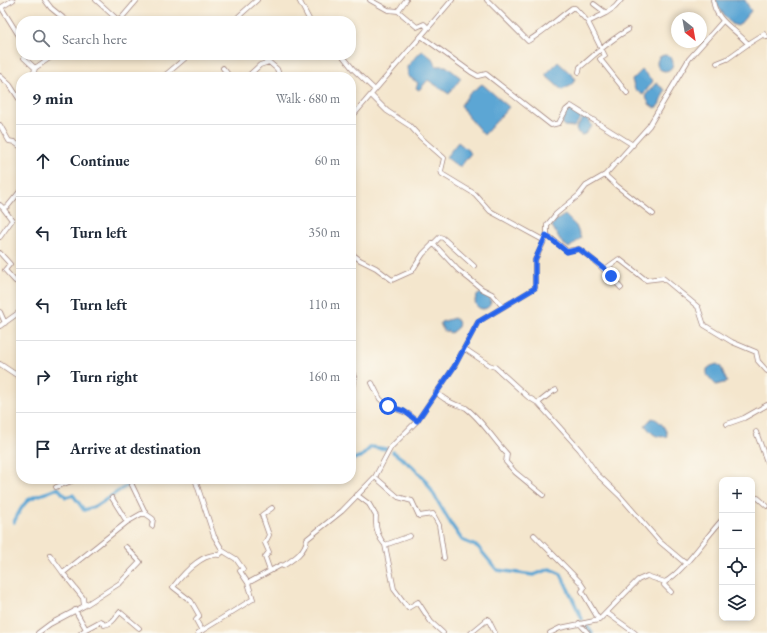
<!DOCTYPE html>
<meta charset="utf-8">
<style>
:root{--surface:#fff;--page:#f2f2f3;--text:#1f2937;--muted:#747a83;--line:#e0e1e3}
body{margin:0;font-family:"EB Garamond",serif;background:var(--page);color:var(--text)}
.controls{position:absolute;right:12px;bottom:12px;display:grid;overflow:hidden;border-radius:8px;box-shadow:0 2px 6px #0003}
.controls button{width:36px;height:36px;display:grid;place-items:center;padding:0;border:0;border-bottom:1px solid var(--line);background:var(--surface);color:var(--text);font:20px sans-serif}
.compass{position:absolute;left:671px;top:12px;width:36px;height:36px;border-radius:50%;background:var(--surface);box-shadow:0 2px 6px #0003;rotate:149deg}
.stop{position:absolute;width:12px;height:12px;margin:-9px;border:3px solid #2563eb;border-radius:50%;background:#fff}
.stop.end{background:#2563eb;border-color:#fff;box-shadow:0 1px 4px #0008}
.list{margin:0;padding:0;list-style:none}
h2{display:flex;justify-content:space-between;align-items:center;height:52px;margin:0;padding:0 16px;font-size:17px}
h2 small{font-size:13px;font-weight:400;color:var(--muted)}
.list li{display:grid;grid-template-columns:26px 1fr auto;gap:12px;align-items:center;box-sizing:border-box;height:72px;padding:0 16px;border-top:1px solid var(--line)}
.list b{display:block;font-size:15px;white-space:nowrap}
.list em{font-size:13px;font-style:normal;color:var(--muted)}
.icon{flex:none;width:22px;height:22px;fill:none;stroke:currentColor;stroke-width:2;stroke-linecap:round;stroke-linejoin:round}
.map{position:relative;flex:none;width:767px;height:633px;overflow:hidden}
.search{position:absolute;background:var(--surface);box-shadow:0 2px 6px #0003;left:16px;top:16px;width:340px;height:44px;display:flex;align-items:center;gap:10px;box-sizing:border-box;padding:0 14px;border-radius:16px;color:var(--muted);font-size:15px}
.panel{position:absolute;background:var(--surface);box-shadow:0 2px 6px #0003;left:16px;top:72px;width:340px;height:412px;border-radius:16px}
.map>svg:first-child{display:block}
.water{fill:#5ca6d4;stroke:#536280}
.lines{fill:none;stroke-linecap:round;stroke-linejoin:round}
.canal{stroke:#5ca6d4;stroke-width:3.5}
.minor-casing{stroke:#9f827c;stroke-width:5.5}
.minor{stroke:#fff;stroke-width:4}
.route{stroke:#2563eb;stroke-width:5}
</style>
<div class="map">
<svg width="767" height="633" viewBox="0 0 767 633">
<rect width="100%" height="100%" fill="#fbf7ec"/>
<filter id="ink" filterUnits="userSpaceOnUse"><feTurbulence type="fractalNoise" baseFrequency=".025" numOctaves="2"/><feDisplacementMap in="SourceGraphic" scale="8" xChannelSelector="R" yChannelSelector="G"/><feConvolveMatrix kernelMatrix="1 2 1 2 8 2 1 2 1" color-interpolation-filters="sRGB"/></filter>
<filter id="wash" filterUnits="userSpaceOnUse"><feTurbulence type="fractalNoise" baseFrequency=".012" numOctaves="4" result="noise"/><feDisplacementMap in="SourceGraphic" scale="16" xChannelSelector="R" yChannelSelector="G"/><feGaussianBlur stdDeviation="0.9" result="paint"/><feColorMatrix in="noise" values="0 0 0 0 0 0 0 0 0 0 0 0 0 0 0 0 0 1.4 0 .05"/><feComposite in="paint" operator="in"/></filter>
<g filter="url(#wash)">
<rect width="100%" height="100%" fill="#f4e6cd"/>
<!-- water -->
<path class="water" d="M716 0H745L751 11 738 26 731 24 716 4Z
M423 51 434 60 436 66H446L461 78 449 94 428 80 419 90 416 88 418 83 408 76 407 67 418 54Z
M657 63a8 8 0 1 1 16 0a8 8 0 1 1-16 0Z
M558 62 575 78 572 85 562 90 545 75Z
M642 70 653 81 643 95 635 89 632 80Z
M656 83 665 90 659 105 655 108 650 105 645 96Z
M482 84 509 107 484 135 466 114 461 105 469 94Z
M571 109 583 115 574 127 564 126 562 121 565 114Z
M584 117 589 120 592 126 585 134 582 135 577 132 576 128Z
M458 142 471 153 461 166H457L446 157Z
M565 215 576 226 581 238 569 248 562 243 552 226 555 221Z
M475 301a8 8 0 1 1 16 0a8 8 0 1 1-16 0Z
M454 318 459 322 458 327 451 333 443 330 440 323 441 322Z
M717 364 721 367 727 382 716 385 707 375V369L711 366Z
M652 418C659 419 667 429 667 436 656 439 651 433 645 425Z"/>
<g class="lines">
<!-- canal -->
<path class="canal" d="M393 452 412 466 426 481 451 524 462 540 478 547 497 570 533 575 550 569 561 574 582 619
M351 460 362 456 371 447 387 449
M14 522C29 491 30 501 58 488L66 497 73 495 84 510C103 506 114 491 131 484 140 480 151 484 161 479
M587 626 592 633"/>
</g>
</g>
<g filter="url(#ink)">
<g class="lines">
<defs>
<path id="minor" d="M45 0 51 8 67 21
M96 0 119 21
M299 0 310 21
M370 0 388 10 398 11 417 27 424 24 428 28
M487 0 528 41C545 31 557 19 572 8H575L588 22 605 56 600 59 627 93
M713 0C715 21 736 29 748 44L764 34 767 37
M594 4 606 13 615 7 621 0
M1 7 21 39
M0 8 13 0
M398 11 406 0
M239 16 257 0
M119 21 137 0
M588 22 606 13
M421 36 471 72 478 76 486 74 551 125 559 123 566 110 571 106 633 145
M26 55 24 58 35 68 33 77
M342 55 353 69 375 90
M717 63 727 59 748 44
M35 68 54 55
M223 68 230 77
M579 72 580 67C596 54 609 40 628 30
M0 76 10 85 21 102
M163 77 189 55
M247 77 260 65 269 62 277 69 280 77
M371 95 387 111 410 126 420 137 444 158 441 171 442 174 475 194 490 211 543 240
M351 118 452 0
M0 125 9 141 14 142 21 147
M0 205 3 208 8 206 21 190
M653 214 617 186 605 175 649 126 689 59 722 22
M547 235 567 251 579 249C595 260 608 273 621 288
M0 237 12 220 3 208
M433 243 458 270 482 289 492 294 502 306
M0 253 10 264 5 270 15 281 21 284
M351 253 360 260 376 268 392 280 412 271 423 254 440 237 443 238 474 266
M605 269 619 259 646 280 663 278 698 307 704 325 732 342 756 352 758 361 767 371
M0 312 5 323
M0 326 21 311
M465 349 489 365 495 367 528 397 538 403 552 392 556 390
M0 364 21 378
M351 369 354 377 352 388
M372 383 380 399 388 406 409 414 417 421
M436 392C442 398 449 402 457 405 460 406 463 406 466 408 482 420 493 439 507 454L506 462 515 472 543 495
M538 403 580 450 597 474 620 496 660 542 685 563
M727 424 744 418 767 405
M756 432 767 462
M375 477 398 497 412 501 419 516 433 514 439 525 444 558
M195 479 214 536 223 551 236 559 243 569 240 571 248 583
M132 485 146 514
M56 487 77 479
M357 495 369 504 376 516C375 526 377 536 385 545
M112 498 127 522
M752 499 758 498 767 506
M534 535 580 582 584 588 582 591 599 620
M410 536 385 545 394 589 408 608 418 602 431 622 443 633
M50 555 63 573
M270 571 265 557 269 552 265 543 269 535 262 515 272 508
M665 582 664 585 671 592
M84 606 120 583 140 562 126 547
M75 610 86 629 101 621 104 625C112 624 115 618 120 612L139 628
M607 613 635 633
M579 623 588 633
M202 631 196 620 199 617V615L191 601 173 587C183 574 202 553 219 555L223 551
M38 633 50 624 84 606 83 598 63 573 127 522 141 514H146L153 519 152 526
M81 633 86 629
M198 633 253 599 248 583 281 565 283 566C294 559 305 552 307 539L342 511 375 477 391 447 417 421 454 367 478 322 535 288V260L547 235V225L556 214 579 195 586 186 605 175
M471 633 488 619 495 633
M550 633 560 628 599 620 638 580 647 576 665 582C683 572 706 537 722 520"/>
</defs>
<!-- minor casing -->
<use href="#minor" class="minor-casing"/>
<!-- minor -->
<use href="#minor" class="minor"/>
</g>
</g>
<g class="lines" filter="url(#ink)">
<!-- route -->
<path class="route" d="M388 406 404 411 417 421 454 367 478 322 535 288V260L546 235 567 252 579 249 605 269 611 276"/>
</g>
</svg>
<div class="controls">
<button>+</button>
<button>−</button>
<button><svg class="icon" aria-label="locate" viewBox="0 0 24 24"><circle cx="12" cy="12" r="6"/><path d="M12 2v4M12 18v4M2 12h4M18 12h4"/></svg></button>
<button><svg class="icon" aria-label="layers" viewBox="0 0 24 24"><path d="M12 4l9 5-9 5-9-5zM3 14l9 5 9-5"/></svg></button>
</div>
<svg class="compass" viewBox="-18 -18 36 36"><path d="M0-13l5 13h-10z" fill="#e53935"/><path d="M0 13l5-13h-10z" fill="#747a83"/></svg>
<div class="stop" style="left:388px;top:406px"></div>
<div class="stop end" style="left:611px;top:276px"></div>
<div class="search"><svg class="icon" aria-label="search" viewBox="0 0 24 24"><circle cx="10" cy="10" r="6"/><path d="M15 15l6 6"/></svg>Search here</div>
<section class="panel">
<h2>9 min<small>Walk · 680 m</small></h2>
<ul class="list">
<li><svg class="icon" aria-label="ahead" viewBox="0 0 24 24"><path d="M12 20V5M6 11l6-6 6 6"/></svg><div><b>Continue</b></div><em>60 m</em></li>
<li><svg class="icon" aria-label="left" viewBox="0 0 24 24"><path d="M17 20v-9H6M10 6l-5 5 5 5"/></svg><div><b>Turn left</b></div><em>350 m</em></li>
<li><svg class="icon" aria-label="left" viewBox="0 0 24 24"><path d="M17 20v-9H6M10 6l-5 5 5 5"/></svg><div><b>Turn left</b></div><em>110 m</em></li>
<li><svg class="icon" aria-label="right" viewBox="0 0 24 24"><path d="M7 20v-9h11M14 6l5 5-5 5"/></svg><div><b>Turn right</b></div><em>160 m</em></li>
<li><svg class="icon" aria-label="arrive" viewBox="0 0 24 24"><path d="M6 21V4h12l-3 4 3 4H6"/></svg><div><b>Arrive at destination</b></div></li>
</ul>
</section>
</div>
